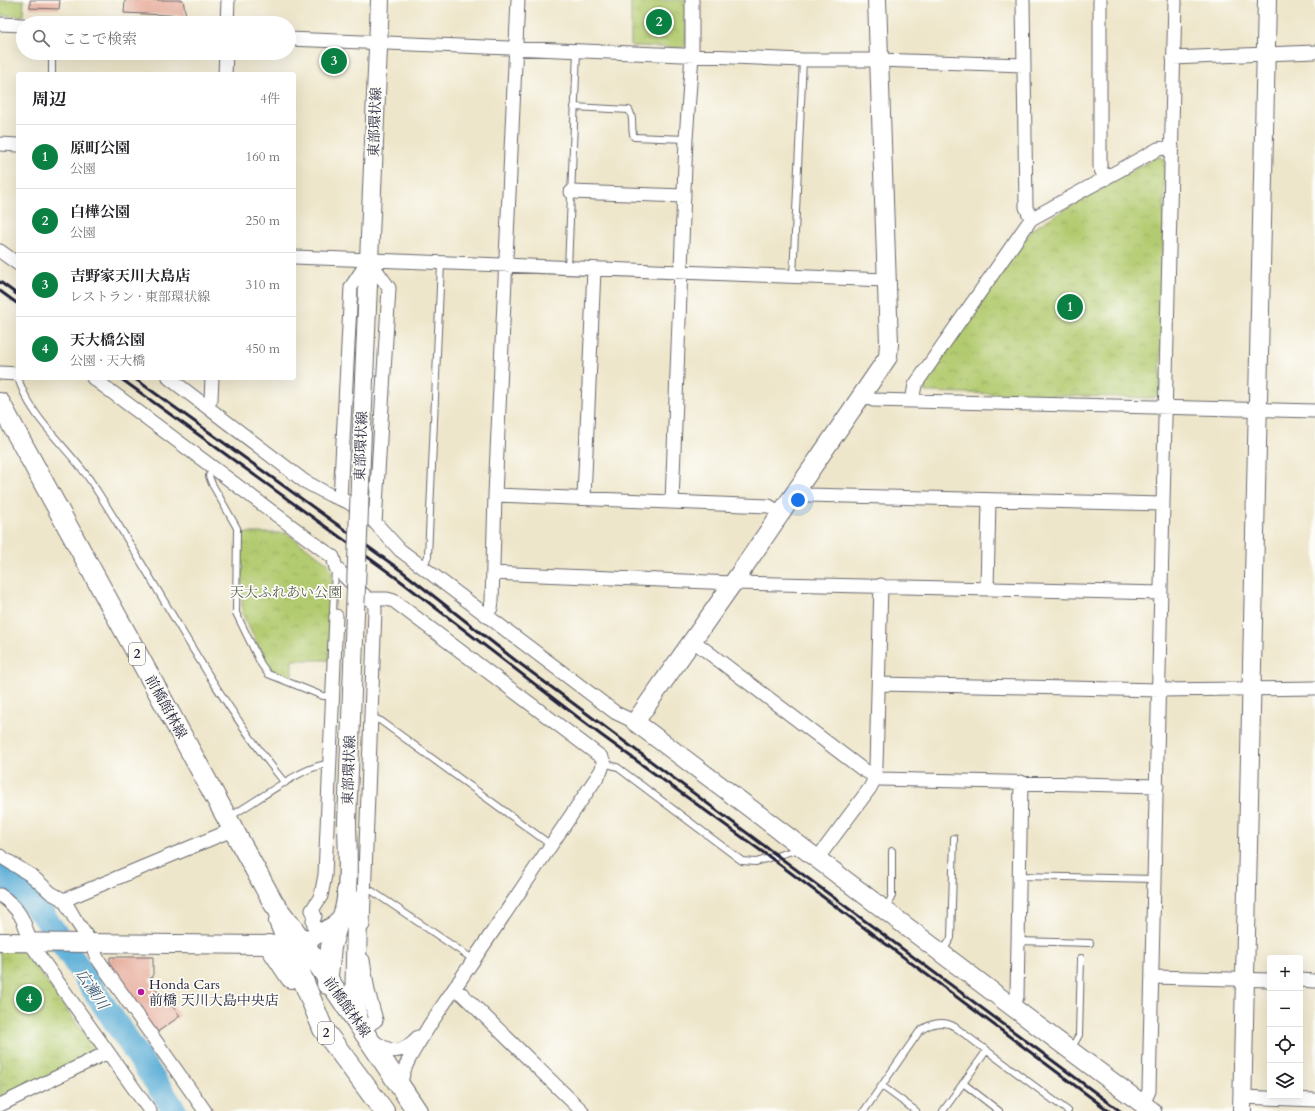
<!DOCTYPE html>
<html lang="ja">
<meta charset="utf-8">
<style>
:root{--surface:#fff;--page:#f6f6f6;--text:#202124;--muted:#757577;--line:#e0e0e0;--accent:#0b8043}
body{margin:0;font-family:Cardo,"Noto Serif JP",serif;background:var(--page);color:var(--text)}
.controls{position:absolute;right:12px;bottom:12px;display:grid;overflow:hidden;border-radius:4px;box-shadow:0 4px 16px #0002}
.controls button{width:36px;height:36px;display:grid;place-items:center;padding:0;border:0;border-bottom:1px solid var(--line);background:var(--surface);color:var(--text);font:20px sans-serif}
.you{position:absolute;left:798px;top:500px;width:14px;height:14px;margin:-10px;border:3px solid #fff;border-radius:50%;background:#1a73e8;box-shadow:0 0 0 6px #1a73e833}
.badge{display:grid;place-items:center;width:26px;height:26px;border-radius:50%;background:var(--accent);color:#fff;font-size:13px;font-weight:700}
.pin{position:absolute;translate:-50% -50%;border:2px solid #fff;box-shadow:0 1px 4px #0006}
.list{margin:0;padding:0;list-style:none}
h2{display:flex;justify-content:space-between;align-items:center;height:52px;margin:0;padding:0 16px;font-size:17px}
h2 small{font-size:13px;font-weight:400;color:var(--muted)}
.list li{display:grid;grid-template-columns:26px 1fr auto;gap:12px;align-items:center;box-sizing:border-box;height:64px;padding:0 16px;border-top:1px solid var(--line)}
.list b{display:block;font-size:15px;white-space:nowrap}
.list p{margin:0;font-size:13px;white-space:nowrap;color:var(--muted)}
.list em{font-size:13px;font-style:normal;color:var(--muted)}
.icon{flex:none;width:22px;height:22px;fill:none;stroke:currentColor;stroke-width:2;stroke-linecap:round;stroke-linejoin:round}
.map{position:relative;flex:none;width:1315px;height:1111px;overflow:hidden}
.search{position:absolute;background:var(--surface);box-shadow:0 4px 16px #0002;left:16px;top:16px;width:280px;height:44px;display:flex;align-items:center;gap:10px;box-sizing:border-box;padding:0 14px;border-radius:22px;color:var(--muted);font-size:15px}
.panel{position:absolute;background:var(--surface);box-shadow:0 4px 16px #0002;left:16px;top:72px;width:280px;height:308px;border-radius:4px}
.map>svg:first-child{display:block}
.park{fill:url(#park-crowns);stroke:#6a7656}
.lines{fill:none;stroke-linecap:round;stroke-linejoin:round}
.river{stroke:#5caed7;stroke-width:24}
.building{fill:#e7af9e}
.lane-casing{stroke:#69676d;stroke-width:8}
.street-casing{stroke:#69676d;stroke-width:15}
.secondary-casing{stroke:#69676d;stroke-width:20}
.primary-casing{stroke:#69676d;stroke-width:22}
.lane{stroke:#fff;stroke-width:6}
.street{stroke:#fff;stroke-width:13}
.secondary{stroke:#fff;stroke-width:18}
.primary{stroke:#fff;stroke-width:20}
.rail{stroke:#22223b;stroke-width:3}
.secondary-bridge-casing{stroke:#69676d;stroke-width:20;stroke-linecap:butt}
.secondary-bridge{stroke:#fff;stroke-width:18}
.poi-dot{fill:#b5179e;stroke:#fdfcf7;stroke-width:1.5}
.labels{text-anchor:middle;dominant-baseline:central;stroke-width:3.5;stroke-linejoin:round;paint-order:stroke}
.shield{fill:#fdfcf7;stroke:#646373;stroke-width:1}
.shield-label{font-size:13px;font-weight:bold;fill:#22223b}
.street-label{font-size:14px;fill:#22223b;stroke:#fdfcf7}
.park-label{font-size:14px;fill:#555d4e;stroke:#fdfcf7}
.poi-label{font-size:14px;fill:#22223b;stroke:#fdfcf7;text-anchor:start}
.water-label{font-size:15px;font-style:italic;fill:#395a79;stroke:#fdfcf7}
</style>
<div class="map">
<svg width="1315" height="1111" viewBox="0 0 1315 1111">
<defs>
<pattern id="park-crowns" width="20" height="18" patternUnits="userSpaceOnUse"><rect width="20" height="18" fill="#b3cb70"/><path d="M2 6a3 3 0 1 1 6 0M12 15a3 3 0 1 1 6 0" fill="none" stroke="#9aae62"/></pattern>
</defs>
<rect width="100%" height="100%" fill="#fdfcf7"/>
<filter id="ink" filterUnits="userSpaceOnUse"><feTurbulence type="fractalNoise" baseFrequency=".025" numOctaves="2"/><feDisplacementMap in="SourceGraphic" scale="8" xChannelSelector="R" yChannelSelector="G"/><feConvolveMatrix kernelMatrix="1 2 1 2 8 2 1 2 1" color-interpolation-filters="sRGB"/></filter>
<filter id="wash" filterUnits="userSpaceOnUse"><feTurbulence type="fractalNoise" baseFrequency=".012" numOctaves="4" result="noise"/><feDisplacementMap in="SourceGraphic" scale="16" xChannelSelector="R" yChannelSelector="G"/><feGaussianBlur stdDeviation="0.9" result="paint"/><feColorMatrix in="noise" values="0 0 0 0 0 0 0 0 0 0 0 0 0 0 0 0 0 1.4 0 .05"/><feComposite in="paint" operator="in"/></filter>
<g filter="url(#wash)">
<rect width="100%" height="100%" fill="#eee6ca"/>
<!-- park -->
<path class="park" d="M0 0H24L23 16 0 15Z
M631 0H687L686 45 681 48 631 46Z
M1158 156 1165 160 1160 392 1154 398 926 392 923 386 1032 229Z
M242 533H286L328 563 332 571 329 660H292V679L270 669 242 613Z
M0 950 24 951 94 1047 92 1055 0 1099Z"/>
<g class="lines">
<!-- river -->
<path class="river" d="M0 875 17 887 44 916 175 1111"/>
</g>
<g id="blocks">
<!-- building -->
<path class="building" d="M30 0H60L59 9 30 8Z
M125 0H183L186 16 124 13Z
M110 957H153V977L149 979 167 1005 171 1004 180 1016 156 1033 110 972Z"/>
</g>
</g>
<g filter="url(#ink)">
<use href="#blocks" fill-opacity="0" stroke="#69676d" stroke-width="1"/>
<g class="lines">
<defs>
<path id="lane" d="M52 74V53
M574 107 629 110C635 119 630 128 634 137L686 139
M568 268 577 51
M793 276 803 60
M17 374C28 417 66 445 90 480 156 580 209 690 285 783
M213 468 209 476 212 484 237 528 236 613 261 664 268 674 323 696H332
M423 568 428 556 441 264
M335 569 333 611 336 616
M371 717 381 721 551 845
M604 763 617 767 742 861 756 862 799 849
M229 817C253 804 305 764 329 764
M1019 876 1155 879
M364 890 372 891 474 960
M886 908 892 896V851
M1018 941 1090 943
M943 951 951 938 954 838
M1071 1049 1079 1035 1081 958
M963 1083 999 1111
M882 1086 916 1111
M864 1111 919 1032C929 1023 943 1020 955 1027L1068 1111
M943 1111 987 1050"/>
<path id="street" d="M1023 0 1026 207 1031 219
M1100 0V167L1105 179
M227 23 228 0
M0 24 23 25
M289 39 803 60H878L1024 65
M1173 58 1315 52
M225 74 226 53
M0 144 18 145
M571 192 684 196
M0 251 18 264
M294 257 886 280
M0 373 18 374
M93 378 330 555 333 557 336 568 368 599H387L394 601 601 757 604 762 601 771 429 1026C420 1042 398 1070 402 1088
M169 378 304 481 330 495 348 502 369 516 400 550 616 713 635 722
M863 394 873 400 1315 411
M912 401 915 385 1031 219 1158 149 1172 147
M207 407 211 399 212 378
M798 489 808 495 1163 504
M495 495 769 506 781 513
M584 497 594 270
M340 499 351 287 369 260 389 288 375 523
M672 502 686 139 692 55V0
M493 573 733 583 1161 593
M987 589 989 500
M486 615 491 608 492 601 495 495 518 0
M692 640 862 769 880 779 1157 786
M879 684 1160 690 1315 688
M0 856 32 876 51 893 64 900 75 919 91 943 97 958 205 1111
M817 859 870 788 873 782 876 766 881 585
M0 895C19 908 25 920 30 943L150 1111
M64 900 232 830
M363 925 375 610 374 600
M316 936 313 920 315 916 312 910 321 896 325 875 336 616
M1152 977 1270 980
M1300 980 1315 981
M454 990 462 994 582 1111
M1011 1007 1017 997 1021 782
M362 1030 376 1020 368 991 363 960
M373 1041C393 1054 401 1055 418 1037
M1243 1097 1315 1100
M1143 1104 1149 1091 1175 0
M0 1105 108 1052"/>
<path id="secondary" d="M877 0 889 343 888 357 733 583 635 722C808 850 978 983 1152 1111
M364 379 380 0
M0 942 269 945C290 944 303 943 322 932 327 929 334 926 338 922 352 906 347 844 347 822
M1242 1111 1267 0"/>
<path id="primary" d="M0 403 274 904 303 942 417 1111
M347 892 357 919 355 1003 358 1021
M279 921 323 1029 384 1111
M269 945 291 978
M327 984 331 947 338 922"/>
</defs>
<!-- lane casing -->
<use href="#lane" class="lane-casing"/>
<!-- street casing -->
<use href="#street" class="street-casing"/>
<!-- secondary casing -->
<use href="#secondary" class="secondary-casing"/>
<!-- primary casing -->
<use href="#primary" class="primary-casing"/>
<!-- lane -->
<use href="#lane" class="lane"/>
<!-- street -->
<use href="#street" class="street"/>
<!-- secondary -->
<use href="#secondary" class="secondary"/>
<!-- primary -->
<use href="#primary" class="primary"/>
<!-- rail -->
<path class="rail" d="M0 282 18 295
M0 291 18 304
M120 378 398 579 601 735 771 858 1109 1111
M134 378 403 572 515 660 1120 1111"/>
<defs>
<path id="secondary-bridge" d="M347 822 364 379"/>
</defs>
<!-- secondary-bridge casing -->
<use href="#secondary-bridge" class="secondary-bridge-casing"/>
<!-- secondary-bridge -->
<use href="#secondary-bridge" class="secondary-bridge"/>
</g>
</g>
<!-- markers -->
<circle class="poi-dot" cx="141" cy="992" r="4"/>
<g class="labels">
<!-- shield labels -->
<g class="shield">
<rect x="129" y="643" width="16" height="22" rx="3"/>
<rect x="318" y="1022" width="16" height="22" rx="3"/>
</g>
<g class="shield-label">
<text x="137" y="654">2</text>
<text x="326" y="1033">2</text>
</g>
<!-- street labels -->
<g class="street-label">
<text transform="translate(375 122) rotate(-88)">東部環状線</text>
<text transform="translate(361 446) rotate(-88)">東部環状線</text>
<text transform="translate(166 707) rotate(61)">前橋館林線</text>
<text transform="translate(349 770) rotate(-88)">東部環状線</text>
<text transform="translate(347 1007) rotate(55)">前橋館林線</text>
</g>
<!-- park labels -->
<g class="park-label">
<text x="286" y="592">天大ふれあい公園</text>
</g>
<!-- poi labels -->
<g class="poi-label">
<text x="149" y="984">Honda Cars<tspan x="149" dy="16">前橋 天川大島中央店</tspan></text>
</g>
<!-- water labels -->
<g class="water-label">
<text transform="translate(92 989) rotate(56)">広瀬川</text>
</g>
</g>
</svg>
<div class="controls">
<button>+</button>
<button>−</button>
<button><svg class="icon" aria-label="locate" viewBox="0 0 24 24"><circle cx="12" cy="12" r="6"/><path d="M12 2v4M12 18v4M2 12h4M18 12h4"/></svg></button>
<button><svg class="icon" aria-label="layers" viewBox="0 0 24 24"><path d="M12 4l9 5-9 5-9-5zM3 14l9 5 9-5"/></svg></button>
</div>
<div class="you"></div>
<div class="pin badge" style="left:1070px;top:307px">1</div>
<div class="pin badge" style="left:659px;top:22px">2</div>
<div class="pin badge" style="left:334px;top:61px">3</div>
<div class="pin badge" style="left:29px;top:999px">4</div>
<div class="search"><svg class="icon" aria-label="search" viewBox="0 0 24 24"><circle cx="10" cy="10" r="6"/><path d="M15 15l6 6"/></svg>ここで検索</div>
<section class="panel">
<h2>周辺<small>4件</small></h2>
<ul class="list">
<li><span class="badge">1</span><div><b>原町公園</b><p>公園</p></div><em>160 m</em></li>
<li><span class="badge">2</span><div><b>白樺公園</b><p>公園</p></div><em>250 m</em></li>
<li><span class="badge">3</span><div><b>吉野家天川大島店</b><p>レストラン · 東部環状線</p></div><em>310 m</em></li>
<li><span class="badge">4</span><div><b>天大橋公園</b><p>公園 · 天大橋</p></div><em>450 m</em></li>
</ul>
</section>
</div>
